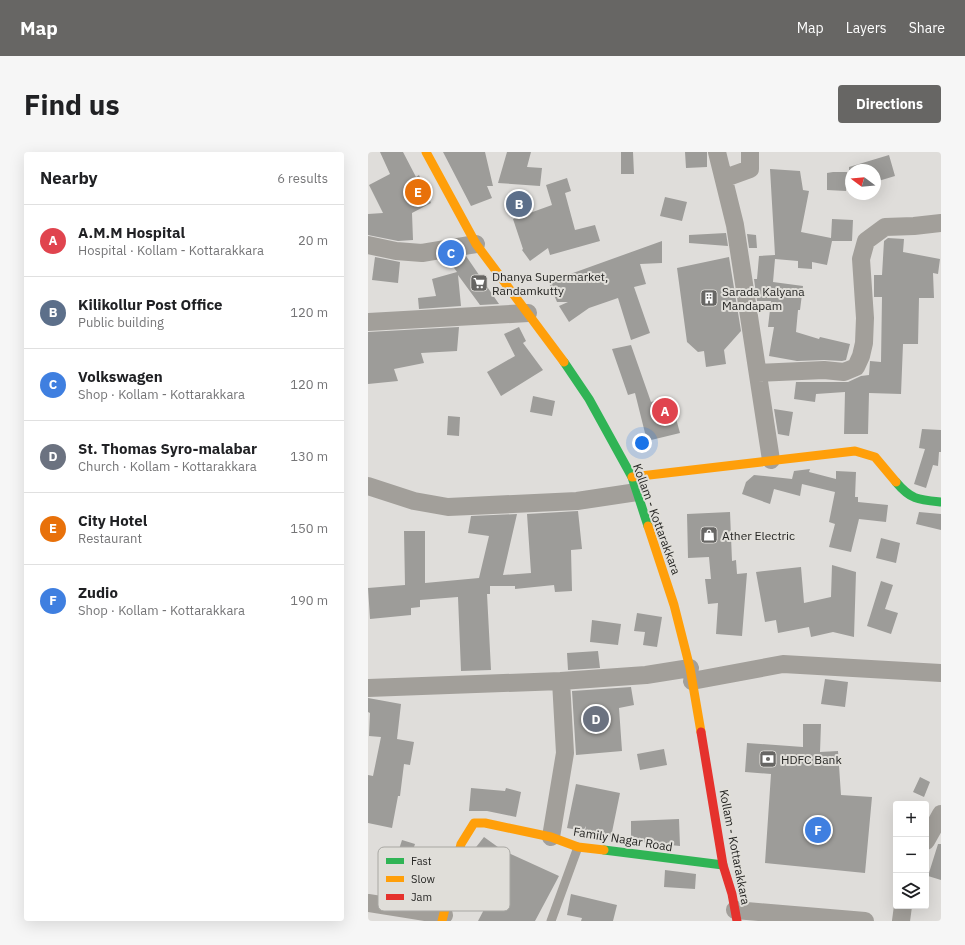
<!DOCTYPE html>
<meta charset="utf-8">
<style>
:root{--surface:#fff;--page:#f6f6f6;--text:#202124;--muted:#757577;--line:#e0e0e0;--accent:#676664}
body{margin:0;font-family:"IBM Plex Sans",sans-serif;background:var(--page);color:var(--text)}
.controls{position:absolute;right:12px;bottom:12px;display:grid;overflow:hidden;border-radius:4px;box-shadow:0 4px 16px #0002}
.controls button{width:36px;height:36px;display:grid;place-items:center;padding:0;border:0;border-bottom:1px solid var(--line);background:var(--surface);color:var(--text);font:20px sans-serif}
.compass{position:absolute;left:477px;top:12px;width:36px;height:36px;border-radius:50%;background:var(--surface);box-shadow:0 4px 16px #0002;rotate:286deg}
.you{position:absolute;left:274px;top:291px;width:14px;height:14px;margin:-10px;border:3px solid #fff;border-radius:50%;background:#1a73e8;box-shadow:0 0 0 6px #1a73e833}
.badge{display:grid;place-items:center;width:26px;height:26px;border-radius:50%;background:var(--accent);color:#fff;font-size:13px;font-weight:700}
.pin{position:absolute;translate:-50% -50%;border:2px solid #fff;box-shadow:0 1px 4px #0006}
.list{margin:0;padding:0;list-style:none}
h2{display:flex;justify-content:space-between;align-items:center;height:52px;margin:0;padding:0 16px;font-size:17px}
h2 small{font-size:13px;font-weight:400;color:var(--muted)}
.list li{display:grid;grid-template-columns:26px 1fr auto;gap:12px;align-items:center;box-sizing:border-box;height:72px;padding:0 16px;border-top:1px solid var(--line)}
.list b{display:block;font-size:15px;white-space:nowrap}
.list p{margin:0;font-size:13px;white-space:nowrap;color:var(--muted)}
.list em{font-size:13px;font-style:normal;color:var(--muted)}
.icon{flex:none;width:22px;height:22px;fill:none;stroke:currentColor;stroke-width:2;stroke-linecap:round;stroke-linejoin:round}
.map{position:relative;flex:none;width:573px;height:769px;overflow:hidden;border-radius:4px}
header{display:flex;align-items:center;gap:24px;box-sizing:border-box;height:56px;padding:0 20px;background:var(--accent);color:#fff}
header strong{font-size:19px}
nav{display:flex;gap:22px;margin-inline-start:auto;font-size:14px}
.intro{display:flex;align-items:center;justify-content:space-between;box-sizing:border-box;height:96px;padding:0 24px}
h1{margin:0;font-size:28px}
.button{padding:10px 18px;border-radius:4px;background:var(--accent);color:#fff;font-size:14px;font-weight:700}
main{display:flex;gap:24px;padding:0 24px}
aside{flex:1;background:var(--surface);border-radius:4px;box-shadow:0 4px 16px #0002}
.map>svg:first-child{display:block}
.building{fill:#9d9c99}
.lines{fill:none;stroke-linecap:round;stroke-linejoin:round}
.lane{stroke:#a29f9a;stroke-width:9}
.street{stroke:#a29f9a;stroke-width:18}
.fast{stroke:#30b455;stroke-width:9}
.slow{stroke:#ff9f0a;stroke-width:9}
.jam{stroke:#e5322d;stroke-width:9}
.labels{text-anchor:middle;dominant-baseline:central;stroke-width:4;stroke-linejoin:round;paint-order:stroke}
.poi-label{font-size:12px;fill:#262624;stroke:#e0ded9;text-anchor:start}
.street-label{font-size:12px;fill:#262624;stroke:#e0ded9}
.key{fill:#e0ded9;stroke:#a8a7a3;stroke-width:1}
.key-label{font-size:11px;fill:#262624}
</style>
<header>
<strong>Map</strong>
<nav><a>Map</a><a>Layers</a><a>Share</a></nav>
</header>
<div class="intro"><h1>Find us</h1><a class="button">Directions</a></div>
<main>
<aside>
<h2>Nearby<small>6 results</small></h2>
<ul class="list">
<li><span class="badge" style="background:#e0444e">A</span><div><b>A.M.M Hospital</b><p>Hospital · Kollam - Kottarakkara</p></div><em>20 m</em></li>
<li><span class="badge" style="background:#5c6f8a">B</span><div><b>Kilikollur Post Office</b><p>Public building</p></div><em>120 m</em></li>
<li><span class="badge" style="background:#3f7fe0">C</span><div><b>Volkswagen</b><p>Shop · Kollam - Kottarakkara</p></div><em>120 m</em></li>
<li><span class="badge" style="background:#6b7280">D</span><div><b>St. Thomas Syro-malabar</b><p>Church · Kollam - Kottarakkara</p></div><em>130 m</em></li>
<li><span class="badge" style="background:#e8710a">E</span><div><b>City Hotel</b><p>Restaurant</p></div><em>150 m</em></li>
<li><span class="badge" style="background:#3f7fe0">F</span><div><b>Zudio</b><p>Shop · Kollam - Kottarakkara</p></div><em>190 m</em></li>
</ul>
</aside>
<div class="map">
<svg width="573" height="769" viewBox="0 0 573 769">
<rect width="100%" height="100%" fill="#dfddda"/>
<!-- building -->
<path class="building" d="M12 0H35L48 25 51 23 63 51 44 61 45 88 30 89 0 83V62L15 61 1 33 22 22Z
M75 0H117L125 34H119L124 46 103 54Z
M139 0H163L159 15 174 16 172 34 130 31Z
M253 0H265L266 22H253Z
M317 0H339V15L318 16Z
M521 3 527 24 507 30V18H481V15Z
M402 17 432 19 435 38 441 39 433 80 463 86 464 67 485 68 484 89H464L459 113 444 110V117L430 116V109L407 107 405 130 435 134 432 158H430L428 180 451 187 452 185 482 192 478 208 474 209 456 208 429 209 401 204 406 175H400L403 149H389L386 127H389L391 104 407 103Z
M465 20H479L478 39 459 38V21Z
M199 26 203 39 197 41 207 78 227 73 232 89 182 103 180 96 162 109 154 98 155 97 145 67 184 53 178 33Z
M297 45 319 50 314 69 292 64Z
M358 81 360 94 321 91V83Z
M379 82 388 83 389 96H381Z
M520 86 536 87 535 100 572 107 570 122 565 121 566 146H551L550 192H535L533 242 501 241 500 282H476L477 240 448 242 447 250 426 247 428 230H480L493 224 501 223 502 209 513 210 514 145H506V123H514L516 89Z
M294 89V111L272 112 278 132 266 135 282 181 263 188 250 146 221 156 201 170 191 154 200 150H189L181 131 205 121Z
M98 104 131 152 112 153 90 123 93 154 51 157 50 146 68 144 64 127 89 120 81 109 85 107Z
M7 105 32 110 30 131 4 128Z
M361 105 373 179 356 198 358 212 338 215 336 199 330 200 319 190 309 116Z
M91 175 89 199 53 201 56 211 26 217 30 229 0 232V180Z
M151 175 158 189 155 191 175 218 133 244 119 220 147 204 136 182Z
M263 193 283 250 302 245 312 281 279 289 267 241 260 243 244 197Z
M165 244 187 249 184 264 162 260Z
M406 257 425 260 421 284 410 282Z
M80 264 92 265 91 284 79 283Z
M554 277 573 278V300H571L570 314 565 313 558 336 546 332 557 297 551 296Z
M442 317 441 320 468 327V319L488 320 487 345H490V350L520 353 518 370 491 367 483 400 461 395 467 372 461 370 467 340 434 332 432 344 406 337 402 352 374 342 378 330 386 323 424 327 426 319Z
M210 359 214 397 203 398 204 439 187 440 186 433 147 437V434H122V442H119L123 518 93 519 90 445 52 448V455L43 456V463L2 467 0 436 37 433 36 379H57V431L111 426 121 384 100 381 103 364 149 362 135 423 163 421 159 362Z
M362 360 364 409 368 408 369 422 379 421 374 484 348 482 350 451 340 452 337 427H343L341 405 320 406 319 362Z
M551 360 573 362V378L548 372Z
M513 386 532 391 528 411 508 406Z
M464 413 488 420 486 485 465 480 443 485 441 475 410 481 408 468 397 470 388 420 433 415 436 451 463 445Z
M513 429 525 433 517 457 530 461 523 482 499 474Z
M269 461 294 465 289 495 275 493 277 480 266 479Z
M224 468 253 472 250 493 222 490Z
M230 499 232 516 200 518 199 501Z
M457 527 480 530 477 555 453 552Z
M263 535 266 553 251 556 254 599 208 603 204 539Z
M0 546 33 552 29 587 46 590 42 613 36 612 32 644H30L24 676 0 671V623L5 624 13 585 1 584 2 561 0 560Z
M435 572H453L452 600 470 599 473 643 504 645 497 721 397 711 403 622 377 620 379 591 435 595Z
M296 597 299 613 272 618 269 602Z
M552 625 562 630 556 645 545 640Z
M208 632 252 641 243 685 217 679 218 674 215 679 199 676Z
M103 636 137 639 138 636 153 640 148 665 119 659H101Z
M311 667 312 694 263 689V669Z
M116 685 134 698 191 724 167 769H110L120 750 101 748 102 734 126 737 133 721 105 699Z
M34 688 47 692 35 729 22 725Z
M570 692H573V728L560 724Z
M297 718 328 722 327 737 296 735Z
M203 742 249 753 245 769H213L214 766 199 763Z"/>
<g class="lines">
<!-- lane -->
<path class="lane" d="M183 769 210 695"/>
<!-- street -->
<path class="street" d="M349 0 367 73 403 308
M360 25 382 17V0
M0 93 28 99 54 101 108 92
M0 170 160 161
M390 221 456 218 476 220 488 215 493 204 496 191 497 166 493 107 498 89 517 75 546 74 573 71
M0 334 46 349 80 355 209 349 269 340
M324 529 415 512 573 521
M0 536 193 529
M183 685 197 601 193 529 278 523 322 516
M558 689 573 662
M0 751 76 763
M367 758 497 769
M533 769 535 754"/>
<!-- fast -->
<path class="fast" d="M196 210 221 247 264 325 280 374
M528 330C543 348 551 348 573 350
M236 698 355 713"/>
<!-- slow -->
<path class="slow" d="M58 0 108 92 196 210
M264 325 487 299 507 305 528 330
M280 374 306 453 322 516 333 580
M74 769 93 692 106 671H117L183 685 210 695 236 698"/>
<!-- jam -->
<path class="jam" d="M333 580 355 713 364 742 369 769"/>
</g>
<!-- icons -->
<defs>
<symbol id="supermarket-square" viewBox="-11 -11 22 22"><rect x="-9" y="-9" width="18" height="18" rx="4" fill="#676664" stroke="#e0ded9"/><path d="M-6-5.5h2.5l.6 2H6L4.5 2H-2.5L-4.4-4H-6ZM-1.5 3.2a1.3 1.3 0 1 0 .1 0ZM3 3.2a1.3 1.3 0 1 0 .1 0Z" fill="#fff"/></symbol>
<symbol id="building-square" viewBox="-11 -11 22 22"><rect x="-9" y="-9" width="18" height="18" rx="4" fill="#676664" stroke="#e0ded9"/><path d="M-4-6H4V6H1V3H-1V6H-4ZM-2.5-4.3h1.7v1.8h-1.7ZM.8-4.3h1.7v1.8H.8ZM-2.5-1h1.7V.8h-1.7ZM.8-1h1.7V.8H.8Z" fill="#fff"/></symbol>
<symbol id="shop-square" viewBox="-11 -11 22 22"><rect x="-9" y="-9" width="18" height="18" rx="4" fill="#676664" stroke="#e0ded9"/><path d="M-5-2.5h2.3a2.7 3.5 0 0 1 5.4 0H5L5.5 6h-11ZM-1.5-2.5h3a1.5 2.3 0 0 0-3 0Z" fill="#fff"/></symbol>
<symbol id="bank-square" viewBox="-11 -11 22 22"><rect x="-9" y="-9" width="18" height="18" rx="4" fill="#676664" stroke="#e0ded9"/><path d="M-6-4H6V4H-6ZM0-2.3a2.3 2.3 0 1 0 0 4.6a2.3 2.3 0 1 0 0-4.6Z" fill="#fff"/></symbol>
</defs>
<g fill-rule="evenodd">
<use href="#supermarket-square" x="101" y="121" width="20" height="20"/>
<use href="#building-square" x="331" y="136" width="20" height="20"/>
<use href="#shop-square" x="331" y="373" width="20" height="20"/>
<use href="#bank-square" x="390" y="597" width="20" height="20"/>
</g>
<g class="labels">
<!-- poi labels -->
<g class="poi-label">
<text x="124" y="124">Dhanya Supermarket,<tspan x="124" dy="14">Randamkutty</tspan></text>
<text x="354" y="139">Sarada Kalyana<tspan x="354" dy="14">Mandapam</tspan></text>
<text x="354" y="383">Ather Electric</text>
<text x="413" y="607">HDFC Bank</text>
</g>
<!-- street labels -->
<g class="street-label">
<text transform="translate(289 367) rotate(70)">Kollam - Kottarakkara</text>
<text transform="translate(255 687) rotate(9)">Family Nagar Road</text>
<text transform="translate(367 695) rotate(79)">Kollam - Kottarakkara</text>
</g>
</g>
<!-- legend -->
<rect x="10" y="695" width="132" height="64" rx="6" class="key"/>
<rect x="18" y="706" width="18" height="6" fill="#30b455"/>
<rect x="18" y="724" width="18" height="6" fill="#ff9f0a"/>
<rect x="18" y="742" width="18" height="6" fill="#e5322d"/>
<g class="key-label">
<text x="43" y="713">Fast</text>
<text x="43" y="731">Slow</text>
<text x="43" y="749">Jam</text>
</g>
</svg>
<div class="controls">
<button>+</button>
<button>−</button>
<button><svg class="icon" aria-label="layers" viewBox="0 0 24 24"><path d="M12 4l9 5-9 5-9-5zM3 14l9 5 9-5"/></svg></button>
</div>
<svg class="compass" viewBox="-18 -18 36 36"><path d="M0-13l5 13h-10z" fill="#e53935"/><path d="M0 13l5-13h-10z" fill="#757577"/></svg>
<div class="you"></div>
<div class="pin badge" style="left:297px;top:259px;background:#e0444e">A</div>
<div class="pin badge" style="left:151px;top:52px;background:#5c6f8a">B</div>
<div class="pin badge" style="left:83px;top:101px;background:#3f7fe0">C</div>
<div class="pin badge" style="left:228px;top:567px;background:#6b7280">D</div>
<div class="pin badge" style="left:50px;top:40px;background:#e8710a">E</div>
<div class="pin badge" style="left:450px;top:678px;background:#3f7fe0">F</div>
</div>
</main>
